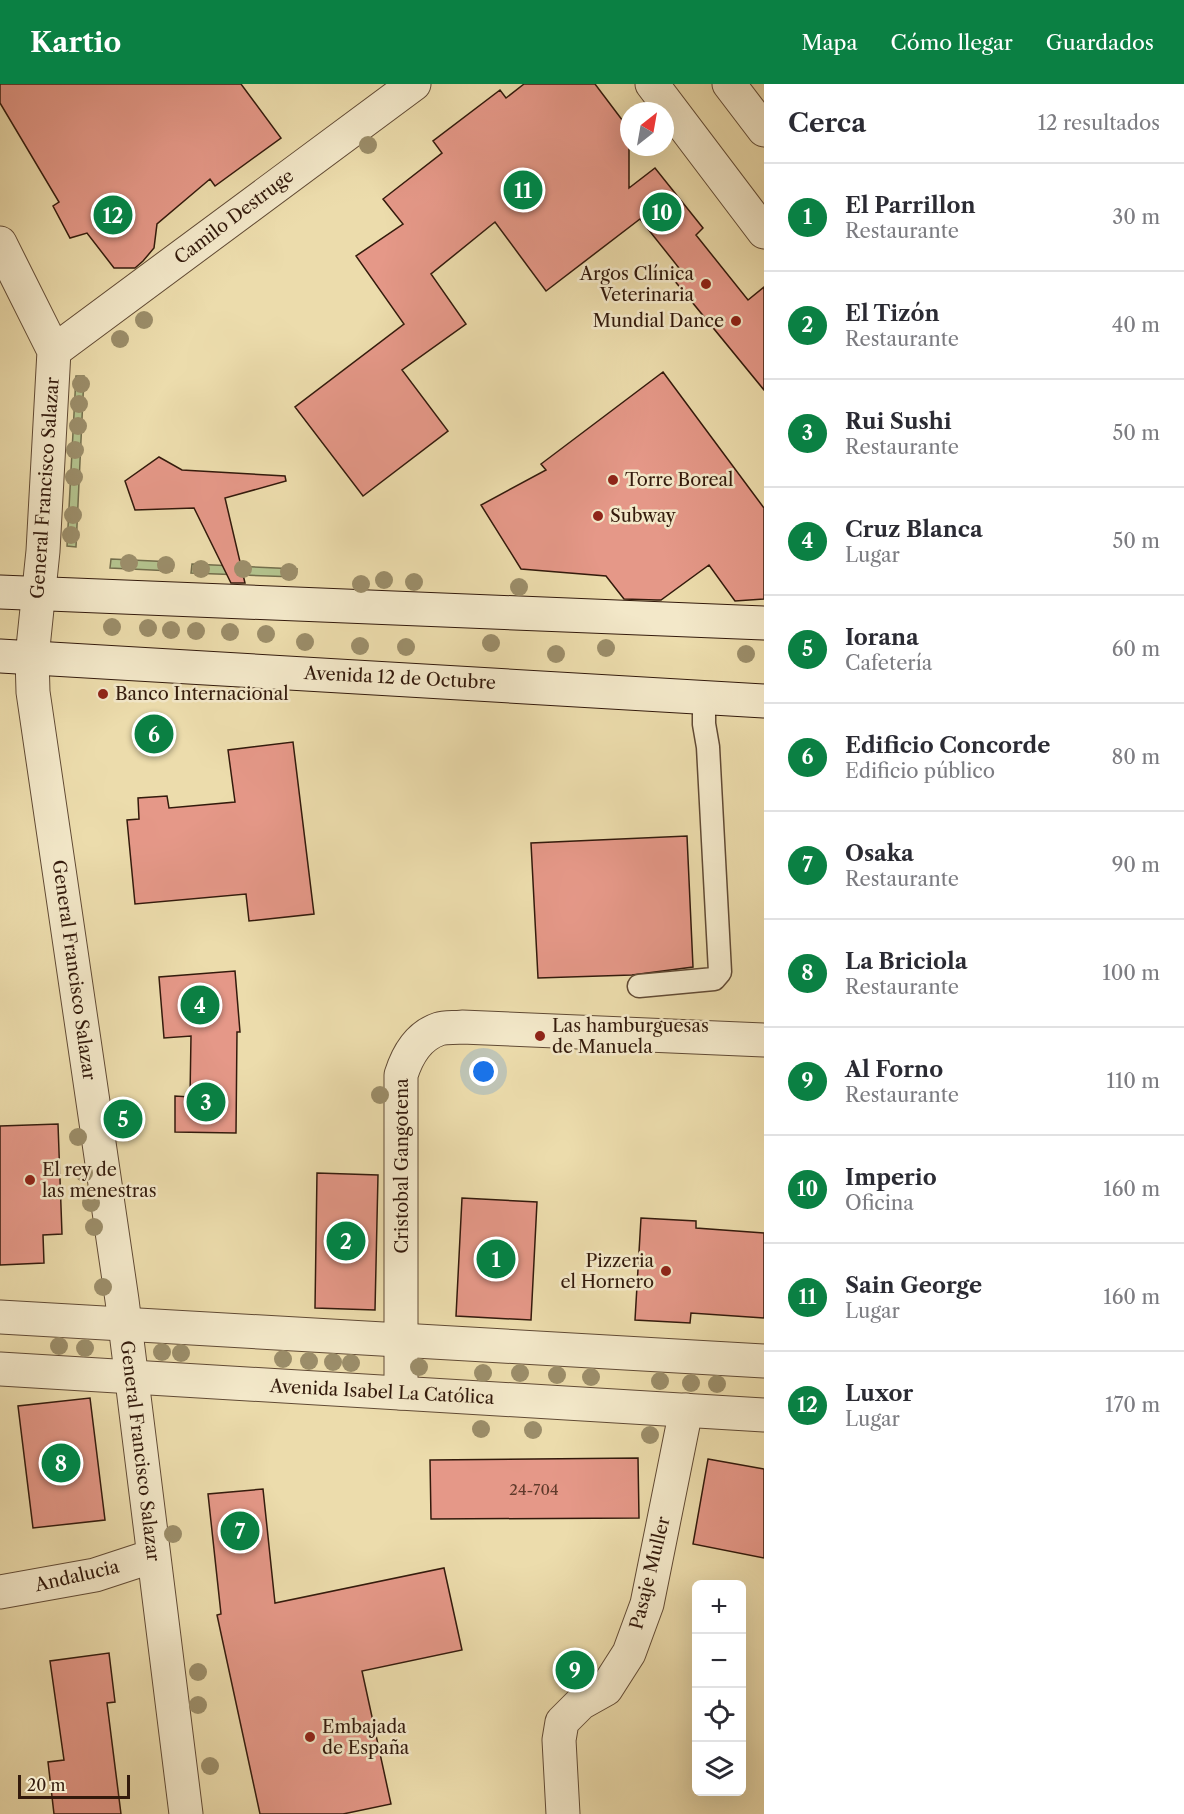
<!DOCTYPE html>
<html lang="es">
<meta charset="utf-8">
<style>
:root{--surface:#fff;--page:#f7f7f7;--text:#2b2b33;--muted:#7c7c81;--line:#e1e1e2;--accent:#0b8043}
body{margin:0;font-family:"Libre Caslon Text",serif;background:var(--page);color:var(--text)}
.controls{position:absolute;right:18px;bottom:18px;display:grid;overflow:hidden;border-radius:9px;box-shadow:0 6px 24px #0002}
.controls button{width:54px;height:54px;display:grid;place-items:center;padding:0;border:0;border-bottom:2px solid var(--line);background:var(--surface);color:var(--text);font:30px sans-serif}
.compass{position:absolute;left:620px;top:18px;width:54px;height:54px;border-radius:50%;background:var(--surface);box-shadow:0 6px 24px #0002;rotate:31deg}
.scale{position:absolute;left:18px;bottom:15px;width:112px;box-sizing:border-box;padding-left:6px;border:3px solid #331a0c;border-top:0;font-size:16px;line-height:21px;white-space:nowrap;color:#331a0c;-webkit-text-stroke:4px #f3e8c9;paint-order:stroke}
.you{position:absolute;left:484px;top:988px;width:21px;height:21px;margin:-15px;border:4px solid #fff;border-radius:50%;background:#1a73e8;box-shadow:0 0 0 9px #1a73e833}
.badge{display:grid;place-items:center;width:39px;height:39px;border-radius:50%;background:var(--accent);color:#fff;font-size:20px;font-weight:700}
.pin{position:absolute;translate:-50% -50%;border:3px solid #fff;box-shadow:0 2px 6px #0006}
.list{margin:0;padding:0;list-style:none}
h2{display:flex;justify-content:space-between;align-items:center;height:78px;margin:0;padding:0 24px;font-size:26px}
h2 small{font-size:20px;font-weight:400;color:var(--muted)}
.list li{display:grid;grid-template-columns:39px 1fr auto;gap:18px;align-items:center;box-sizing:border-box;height:108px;padding:0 24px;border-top:2px solid var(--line)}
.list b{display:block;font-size:22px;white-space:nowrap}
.list p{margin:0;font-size:20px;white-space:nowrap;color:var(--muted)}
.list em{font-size:20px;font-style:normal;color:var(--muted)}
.icon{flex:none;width:33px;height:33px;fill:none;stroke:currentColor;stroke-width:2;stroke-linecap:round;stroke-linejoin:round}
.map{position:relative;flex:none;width:764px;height:1730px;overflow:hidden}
header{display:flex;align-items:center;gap:36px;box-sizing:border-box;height:84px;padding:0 30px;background:var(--accent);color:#fff}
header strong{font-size:28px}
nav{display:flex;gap:33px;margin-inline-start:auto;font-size:21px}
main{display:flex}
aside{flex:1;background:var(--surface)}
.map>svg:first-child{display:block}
.green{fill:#b3c28d;stroke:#736e4c;stroke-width:1.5}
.building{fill:#e59888;stroke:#331a0c;stroke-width:1.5}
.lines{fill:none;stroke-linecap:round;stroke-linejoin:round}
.service-casing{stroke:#614a34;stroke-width:25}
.minor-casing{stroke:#614a34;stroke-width:35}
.tertiary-casing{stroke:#614a34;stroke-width:35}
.secondary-casing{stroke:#331a0c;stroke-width:35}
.service{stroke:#f3e8c9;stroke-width:22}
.minor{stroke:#f3e8c9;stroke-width:33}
.tertiary{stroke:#f3e8c9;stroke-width:33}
.secondary{stroke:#f3e8c9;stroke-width:33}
.tree{fill:#9b8d69}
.poi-dot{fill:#8f2418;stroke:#f3e8c9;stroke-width:2}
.labels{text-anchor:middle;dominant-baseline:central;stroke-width:5;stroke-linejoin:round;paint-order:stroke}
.number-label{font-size:15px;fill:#603a2b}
.street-label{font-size:18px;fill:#331a0c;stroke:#f3e8c9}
.poi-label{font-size:18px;fill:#331a0c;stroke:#f3e8c9;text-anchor:start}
</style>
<header>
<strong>Kartio</strong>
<nav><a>Mapa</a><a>Cómo llegar</a><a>Guardados</a></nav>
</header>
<main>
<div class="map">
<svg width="764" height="1730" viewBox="0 0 764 1730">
<rect width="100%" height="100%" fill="#ecdcac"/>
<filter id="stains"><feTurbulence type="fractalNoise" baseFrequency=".00333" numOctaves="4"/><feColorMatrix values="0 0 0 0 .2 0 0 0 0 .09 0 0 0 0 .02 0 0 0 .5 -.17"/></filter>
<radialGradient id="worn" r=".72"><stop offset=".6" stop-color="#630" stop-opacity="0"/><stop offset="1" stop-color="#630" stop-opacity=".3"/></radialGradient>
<!-- green -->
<path class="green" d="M76 292H84L76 463 67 462Z
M111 475 173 478 172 487 110 484Z
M192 480 297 485 295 493 191 489Z"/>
<!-- building -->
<path class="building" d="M0 0H241L281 54 215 102 210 95 157 140 154 164 143 177 135 184H114L87 149 70 154 53 122 59 118 0 19Z
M524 0H595L629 45V104L655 84 703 144 696 151 748 216 764 203V306L674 196 683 189 640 135 546 207 495 138 431 190 466 240 402 286 448 347 363 412 295 323 404 240 356 172 403 140 383 115 442 69 433 57 500 6 506 14Z
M663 288 764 424V515L735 517 709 481 661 516H657L624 515 606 492 521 485 481 421 546 386 541 380Z
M159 373 182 386 285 392 286 397 225 414 245 499H231L194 424 135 426 125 397Z
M293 658 314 830 249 837 246 810 135 820 127 736 139 735 138 714 167 712 169 724 235 718 228 666Z
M687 752 693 883 632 891 538 894 531 759Z
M235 887 240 948H237L236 1049 175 1048V1012L190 1013 191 952 164 954 159 893Z
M58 1040 62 1150 43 1151 44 1179 0 1181V1042Z
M317 1089 378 1091 375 1226 315 1224Z
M462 1114 537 1118 531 1236 456 1232Z
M641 1134 696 1137V1144L764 1149V1234L691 1229 690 1239 635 1236Z
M90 1314 105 1436 33 1444 18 1322Z
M638 1374 639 1434 431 1435 430 1376Z
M708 1375 764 1385V1474L693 1460Z
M263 1405 275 1519 444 1484 462 1566 362 1587 391 1720 343 1730H260L217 1531 221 1530 208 1410Z
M109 1569 115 1618 107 1619 121 1730H54L48 1678 64 1676 50 1577Z"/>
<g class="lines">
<defs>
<path id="service" d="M639 902 714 895 720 888 708 663 704 640V612"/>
<path id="minor" d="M0 159 54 267 43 467 32 573 33 608 122 1216 186 1730
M54 267 414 0
M401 1309V991C407 972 418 952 439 945 445 943 455 944 462 943L764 956
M0 1508 95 1491 153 1472
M563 1730 559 1656 562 1638 581 1619 606 1605 629 1569 647 1520 686 1326"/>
<path id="tertiary" d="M652 0 764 148
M729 0 764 46
M0 1233 764 1277
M0 1285 764 1331"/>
<path id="secondary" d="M0 508 764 539
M0 572 764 617"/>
</defs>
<!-- service casing -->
<use href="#service" class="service-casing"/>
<!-- minor casing -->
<use href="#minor" class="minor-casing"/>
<!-- tertiary casing -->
<use href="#tertiary" class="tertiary-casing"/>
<!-- secondary casing -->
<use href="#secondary" class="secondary-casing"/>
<!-- service -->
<use href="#service" class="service"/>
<!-- minor -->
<use href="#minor" class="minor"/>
<!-- tertiary -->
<use href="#tertiary" class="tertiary"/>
<!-- secondary -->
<use href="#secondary" class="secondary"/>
</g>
<!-- trees -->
<g class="tree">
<circle cx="368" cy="61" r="9"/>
<circle cx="144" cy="236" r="9"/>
<circle cx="120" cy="255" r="9"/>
<circle cx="81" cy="300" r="9"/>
<circle cx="79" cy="320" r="9"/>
<circle cx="78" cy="342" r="9"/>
<circle cx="75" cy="366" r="9"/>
<circle cx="74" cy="393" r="9"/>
<circle cx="73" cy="431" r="9"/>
<circle cx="71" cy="451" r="9"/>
<circle cx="129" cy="479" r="9"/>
<circle cx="166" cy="481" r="9"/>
<circle cx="201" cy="485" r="9"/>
<circle cx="243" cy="485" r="9"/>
<circle cx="289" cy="488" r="9"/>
<circle cx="384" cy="496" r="9"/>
<circle cx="414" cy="498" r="9"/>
<circle cx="361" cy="500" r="9"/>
<circle cx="519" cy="503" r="9"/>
<circle cx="112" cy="543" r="9"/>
<circle cx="148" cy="544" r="9"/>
<circle cx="171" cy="546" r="9"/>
<circle cx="196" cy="547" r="9"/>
<circle cx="230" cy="548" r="9"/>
<circle cx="266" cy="550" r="9"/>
<circle cx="305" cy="558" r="9"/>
<circle cx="491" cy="559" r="9"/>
<circle cx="360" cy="562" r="9"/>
<circle cx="406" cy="563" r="9"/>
<circle cx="606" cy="564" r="9"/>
<circle cx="556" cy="570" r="9"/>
<circle cx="746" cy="570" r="9"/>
<circle cx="380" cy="1011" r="9"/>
<circle cx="116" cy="1046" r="9"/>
<circle cx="78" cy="1053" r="9"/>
<circle cx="84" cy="1089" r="9"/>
<circle cx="91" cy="1119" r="9"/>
<circle cx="94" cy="1143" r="9"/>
<circle cx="103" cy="1203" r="9"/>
<circle cx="59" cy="1262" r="9"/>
<circle cx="85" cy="1264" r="9"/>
<circle cx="162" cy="1268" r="9"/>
<circle cx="181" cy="1269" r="9"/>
<circle cx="283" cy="1275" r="9"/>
<circle cx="309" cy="1277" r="9"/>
<circle cx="333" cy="1278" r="9"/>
<circle cx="351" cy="1279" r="9"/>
<circle cx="419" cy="1283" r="9"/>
<circle cx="483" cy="1289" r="9"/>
<circle cx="520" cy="1289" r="9"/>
<circle cx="557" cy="1291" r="9"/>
<circle cx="591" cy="1293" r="9"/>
<circle cx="660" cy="1297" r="9"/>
<circle cx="691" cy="1299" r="9"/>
<circle cx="717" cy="1300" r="9"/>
<circle cx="481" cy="1345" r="9"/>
<circle cx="533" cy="1346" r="9"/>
<circle cx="650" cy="1351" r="9"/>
<circle cx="173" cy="1450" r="9"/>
<circle cx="198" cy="1588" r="9"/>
<circle cx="198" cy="1621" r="9"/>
<circle cx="210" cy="1682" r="9"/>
</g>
<!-- markers -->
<g class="poi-dot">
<circle cx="706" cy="200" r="6"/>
<circle cx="736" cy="237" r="6"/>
<circle cx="613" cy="396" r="6"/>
<circle cx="598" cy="432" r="6"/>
<circle cx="103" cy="610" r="6"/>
<circle cx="540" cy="952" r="6"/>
<circle cx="30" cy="1096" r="6"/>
<circle cx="666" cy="1187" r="6"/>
<circle cx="310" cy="1653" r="6"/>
</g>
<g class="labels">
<!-- number labels -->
<g class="number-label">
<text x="534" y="1405">24-704</text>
</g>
<!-- street labels -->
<g class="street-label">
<text transform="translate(234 133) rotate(-37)">Camilo Destruge</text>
<text transform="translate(45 404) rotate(-86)">General Francisco Salazar</text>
<text transform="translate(400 594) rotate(3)">Avenida 12 de Octubre</text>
<text transform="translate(74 886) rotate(82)">General Francisco Salazar</text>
<text transform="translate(402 1082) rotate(-90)">Cristobal Gangotena</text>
<text transform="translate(382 1308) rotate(3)">Avenida Isabel La Católica</text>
<text transform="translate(140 1367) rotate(83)">General Francisco Salazar</text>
<text transform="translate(650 1489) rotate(-76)">Pasaje Muller</text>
<text transform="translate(77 1492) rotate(-13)">Andalucia</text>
</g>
<!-- poi labels -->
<g class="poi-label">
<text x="694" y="190" text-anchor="end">Argos Clínica<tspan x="694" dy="21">Veterinaria</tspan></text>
<text x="724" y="237" text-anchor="end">Mundial Dance</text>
<text x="625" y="396">Torre Boreal</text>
<text x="610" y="432">Subway</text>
<text x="115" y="610">Banco Internacional</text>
<text x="552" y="942">Las hamburguesas<tspan x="552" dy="21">de Manuela</tspan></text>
<text x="42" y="1086">El rey de<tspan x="42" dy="21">las menestras</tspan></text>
<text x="654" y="1177" text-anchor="end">Pizzeria<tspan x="654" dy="21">el Hornero</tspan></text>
<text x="322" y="1643">Embajada<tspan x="322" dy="21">de España</tspan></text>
</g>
</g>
<rect width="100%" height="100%" filter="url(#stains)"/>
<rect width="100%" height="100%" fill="url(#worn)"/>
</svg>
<div class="controls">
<button>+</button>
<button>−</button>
<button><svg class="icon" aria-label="locate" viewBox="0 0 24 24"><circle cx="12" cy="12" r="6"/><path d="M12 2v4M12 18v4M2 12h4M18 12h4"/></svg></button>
<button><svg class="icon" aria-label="layers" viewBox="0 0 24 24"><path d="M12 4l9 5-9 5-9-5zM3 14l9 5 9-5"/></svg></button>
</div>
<svg class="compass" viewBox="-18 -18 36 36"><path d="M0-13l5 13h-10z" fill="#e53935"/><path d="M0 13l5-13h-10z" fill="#7c7c81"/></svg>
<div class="scale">20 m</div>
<div class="you"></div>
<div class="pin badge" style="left:496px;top:1175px">1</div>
<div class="pin badge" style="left:346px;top:1157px">2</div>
<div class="pin badge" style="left:206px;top:1018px">3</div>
<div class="pin badge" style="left:200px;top:921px">4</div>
<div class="pin badge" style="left:123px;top:1035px">5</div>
<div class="pin badge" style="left:154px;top:650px">6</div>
<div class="pin badge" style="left:240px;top:1447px">7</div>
<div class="pin badge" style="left:61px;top:1379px">8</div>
<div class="pin badge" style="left:575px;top:1586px">9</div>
<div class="pin badge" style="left:662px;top:128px">10</div>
<div class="pin badge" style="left:523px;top:106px">11</div>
<div class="pin badge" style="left:113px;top:131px">12</div>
</div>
<aside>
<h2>Cerca<small>12 resultados</small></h2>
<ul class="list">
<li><span class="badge">1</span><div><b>El Parrillon</b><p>Restaurante</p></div><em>30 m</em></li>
<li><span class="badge">2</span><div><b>El Tizón</b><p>Restaurante</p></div><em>40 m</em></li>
<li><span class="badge">3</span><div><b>Rui Sushi</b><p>Restaurante</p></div><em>50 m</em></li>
<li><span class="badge">4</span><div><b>Cruz Blanca</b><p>Lugar</p></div><em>50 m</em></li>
<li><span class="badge">5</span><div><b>Iorana</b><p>Cafetería</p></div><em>60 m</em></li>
<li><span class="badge">6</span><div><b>Edificio Concorde</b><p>Edificio público</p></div><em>80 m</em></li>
<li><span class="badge">7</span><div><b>Osaka</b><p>Restaurante</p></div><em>90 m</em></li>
<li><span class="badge">8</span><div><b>La Briciola</b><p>Restaurante</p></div><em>100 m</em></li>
<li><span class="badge">9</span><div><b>Al Forno</b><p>Restaurante</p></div><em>110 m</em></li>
<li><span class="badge">10</span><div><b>Imperio</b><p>Oficina</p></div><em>160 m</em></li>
<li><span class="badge">11</span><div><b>Sain George</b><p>Lugar</p></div><em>160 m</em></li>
<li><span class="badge">12</span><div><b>Luxor</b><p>Lugar</p></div><em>170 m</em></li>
</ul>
</aside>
</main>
